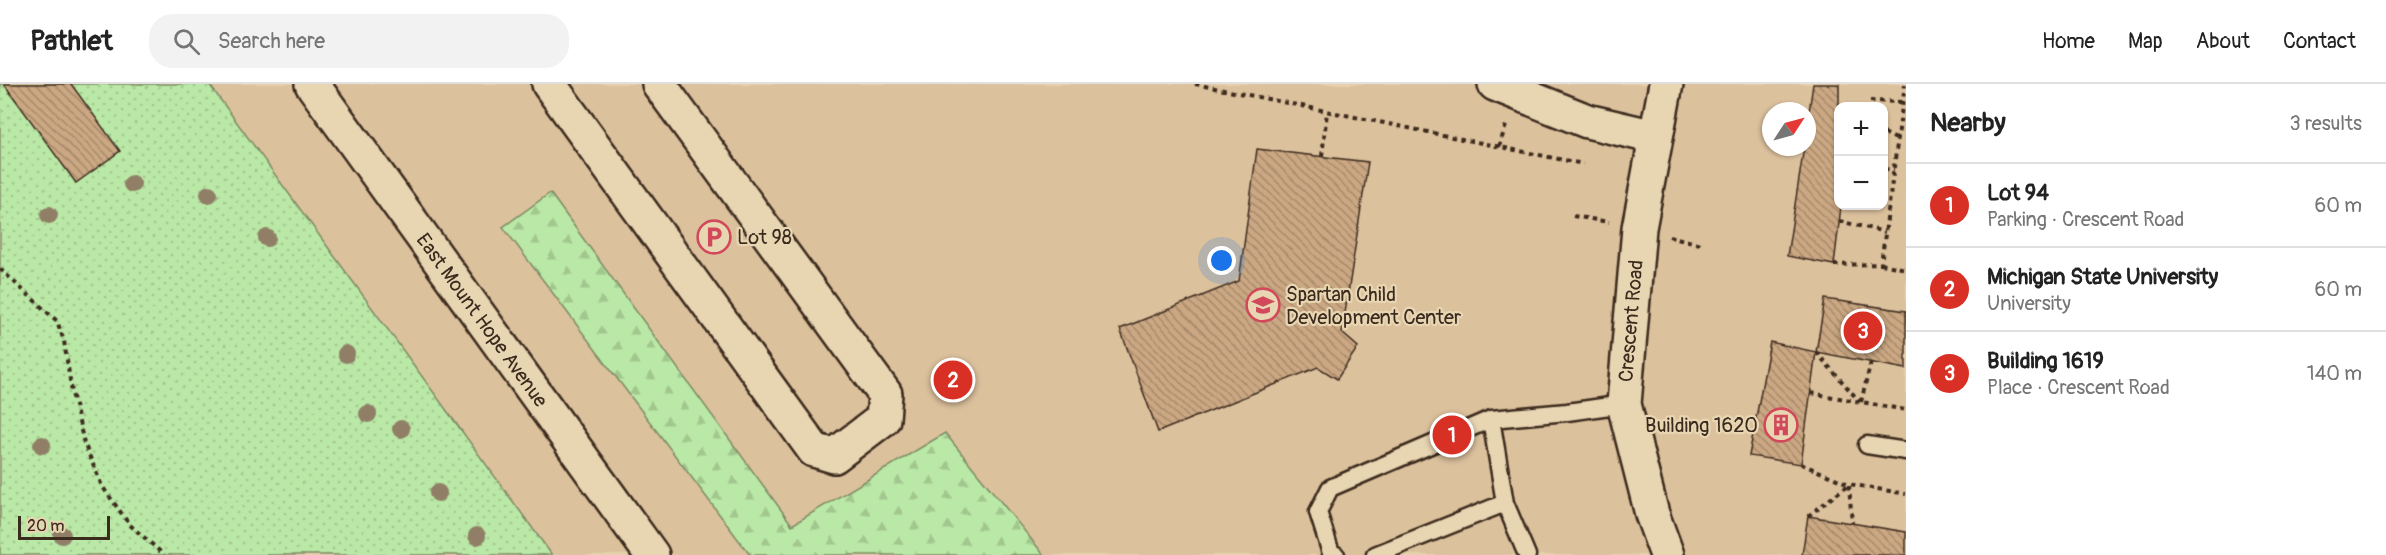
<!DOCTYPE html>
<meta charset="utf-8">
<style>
:root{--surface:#fff;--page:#f2f2f2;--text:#222;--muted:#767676;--line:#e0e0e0;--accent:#d93025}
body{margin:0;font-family:Pangolin,sans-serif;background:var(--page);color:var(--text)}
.controls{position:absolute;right:18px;top:18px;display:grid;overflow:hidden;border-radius:12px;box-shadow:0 2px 4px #0004}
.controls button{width:54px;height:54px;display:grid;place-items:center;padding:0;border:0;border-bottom:2px solid var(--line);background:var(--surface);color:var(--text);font:30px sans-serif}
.compass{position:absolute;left:1762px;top:18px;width:54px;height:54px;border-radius:50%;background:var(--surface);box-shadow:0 2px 4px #0004;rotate:54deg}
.scale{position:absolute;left:18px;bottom:15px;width:92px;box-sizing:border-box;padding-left:6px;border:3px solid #3b2a1e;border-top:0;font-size:16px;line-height:21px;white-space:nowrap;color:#3b2a1e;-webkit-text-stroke:4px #e8d5b2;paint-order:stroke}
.you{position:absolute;left:1222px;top:177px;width:21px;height:21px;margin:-15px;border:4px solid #fff;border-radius:50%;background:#1a73e8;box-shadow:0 0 0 9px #1a73e833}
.badge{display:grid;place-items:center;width:39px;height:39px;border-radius:50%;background:var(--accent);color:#fff;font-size:20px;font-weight:700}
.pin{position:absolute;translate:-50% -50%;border:3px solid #fff;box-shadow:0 2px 6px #0006}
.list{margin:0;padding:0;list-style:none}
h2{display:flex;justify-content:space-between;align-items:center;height:78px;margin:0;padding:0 24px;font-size:26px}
h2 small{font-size:20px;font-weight:400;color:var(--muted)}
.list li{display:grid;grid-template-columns:39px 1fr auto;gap:18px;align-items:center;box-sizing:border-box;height:84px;padding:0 24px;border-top:2px solid var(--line)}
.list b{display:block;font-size:22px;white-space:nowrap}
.list p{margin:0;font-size:20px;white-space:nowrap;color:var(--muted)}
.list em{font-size:20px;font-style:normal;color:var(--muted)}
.icon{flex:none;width:33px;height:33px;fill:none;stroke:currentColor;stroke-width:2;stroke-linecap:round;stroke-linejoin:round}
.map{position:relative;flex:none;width:1906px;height:471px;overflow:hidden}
header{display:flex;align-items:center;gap:36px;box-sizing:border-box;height:84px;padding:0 30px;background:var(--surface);border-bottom:2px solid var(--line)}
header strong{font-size:28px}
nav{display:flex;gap:33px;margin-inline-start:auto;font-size:21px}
.search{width:420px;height:54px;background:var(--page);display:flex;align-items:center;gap:15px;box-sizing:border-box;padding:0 21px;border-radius:24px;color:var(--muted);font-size:22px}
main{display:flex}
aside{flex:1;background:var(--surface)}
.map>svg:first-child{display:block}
.built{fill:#dcc19d;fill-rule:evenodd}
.grass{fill:url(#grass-dots);stroke:#7a8962;stroke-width:1.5}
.forest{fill:url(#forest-firs);stroke:#7a8962;stroke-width:1.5}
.building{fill:url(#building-back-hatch);stroke:#3b2a1e;stroke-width:1.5}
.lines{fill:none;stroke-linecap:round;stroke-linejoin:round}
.lane-casing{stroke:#3b2a1e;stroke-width:21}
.street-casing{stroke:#3b2a1e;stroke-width:38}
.secondary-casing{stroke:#3b2a1e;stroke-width:38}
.path{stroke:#3b2a1e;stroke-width:4;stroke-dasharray:4.5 4.5;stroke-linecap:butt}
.lane{stroke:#e8d5b2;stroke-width:16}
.street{stroke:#e8d5b2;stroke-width:33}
.secondary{stroke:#e8d5b2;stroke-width:33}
.tree{fill:#907f66}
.labels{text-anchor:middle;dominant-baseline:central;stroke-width:4.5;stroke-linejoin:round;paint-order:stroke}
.poi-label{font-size:20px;fill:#3b2a1e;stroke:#e8d5b2;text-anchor:start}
.street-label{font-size:20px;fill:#3b2a1e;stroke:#e8d5b2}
</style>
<header>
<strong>Pathlet</strong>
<div class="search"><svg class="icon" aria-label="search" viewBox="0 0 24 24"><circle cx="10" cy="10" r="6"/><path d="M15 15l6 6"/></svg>Search here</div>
<nav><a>Home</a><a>Map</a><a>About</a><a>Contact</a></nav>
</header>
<main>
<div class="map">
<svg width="1906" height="471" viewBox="0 0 1906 471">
<defs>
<pattern id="grass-dots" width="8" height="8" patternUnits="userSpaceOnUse" patternTransform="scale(1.5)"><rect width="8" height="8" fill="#bae8a6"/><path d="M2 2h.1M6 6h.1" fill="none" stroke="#a1c78e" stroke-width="1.8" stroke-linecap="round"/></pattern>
<pattern id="forest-firs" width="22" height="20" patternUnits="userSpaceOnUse" patternTransform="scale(1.5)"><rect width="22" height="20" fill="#bae8a6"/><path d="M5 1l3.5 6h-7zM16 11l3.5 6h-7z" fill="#a1c78e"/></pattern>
<pattern id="building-back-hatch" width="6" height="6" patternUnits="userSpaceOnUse" patternTransform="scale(1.5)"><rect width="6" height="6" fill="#cba883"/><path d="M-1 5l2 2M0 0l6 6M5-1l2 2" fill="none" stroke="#a6896b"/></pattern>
</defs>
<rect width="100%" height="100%" fill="#e7d0ac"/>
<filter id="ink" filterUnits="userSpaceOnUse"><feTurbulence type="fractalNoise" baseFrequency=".0167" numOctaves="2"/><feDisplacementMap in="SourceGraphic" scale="12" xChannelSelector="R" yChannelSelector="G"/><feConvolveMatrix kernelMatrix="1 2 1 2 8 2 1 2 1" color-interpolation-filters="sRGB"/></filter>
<g filter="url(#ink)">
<!-- built -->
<path class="built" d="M0 0H1906V471H0ZM1838 22H1884V122H1838ZM1771 27H1807V63H1771Z"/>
<!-- grass -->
<path class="grass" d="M0 0H209L552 471H0Z"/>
<!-- forest -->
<path class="forest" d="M550 109 792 441 945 349 1044 471H750L503 143Z"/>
<!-- building -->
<path class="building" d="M4 0H71L120 67 76 99Z
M1813 0H1839V122H1841L1834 181 1787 172 1804 63H1807V42Z
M1257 65 1368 78 1342 249 1358 263 1337 295 1318 283 1158 348 1120 245 1239 197Z
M1825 215 1906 227V285L1816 268Z
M1770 258 1816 268 1801 380 1749 372Z
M1808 432 1906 448V471H1802Z"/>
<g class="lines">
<defs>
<path id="lane" d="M1867 361 1906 367
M1336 471 1331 469 1318 428 1330 404 1491 335
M1375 471 1505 419
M1527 471 1505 419 1491 335 1567 328 1624 320"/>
<path id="street" d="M549 0 814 366 834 372 883 335 885 310 659 0
M1495 0 1587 37 1655 53
M1666 0 1639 144 1624 320 1652 430 1667 471"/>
<g id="secondary">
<path id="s1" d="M312 0 652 471"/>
</g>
</defs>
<!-- lane casing -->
<use href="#lane" class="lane-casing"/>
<!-- street casing -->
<use href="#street" class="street-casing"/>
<!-- secondary casing -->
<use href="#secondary" class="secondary-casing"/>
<!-- path -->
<path class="path" d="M1195 0 1583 80
M1870 17 1903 18
M1884 49 1898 56
M1499 63 1507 38
M1322 72 1327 28
M1884 85 1894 86
M1573 132 1609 138
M1839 137 1885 148
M1669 152 1700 160
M1881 180 1906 185
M1834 181 1881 180 1905 0
M0 185 57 237 64 257 72 309 84 359 102 402 129 440 164 471
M1816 268 1860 318
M1811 309 1906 326
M1861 318 1871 278
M1801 380 1849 400 1906 410
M1849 401 1852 439
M1808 432 1848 401"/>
<!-- lane -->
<use href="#lane" class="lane"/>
<!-- street -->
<use href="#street" class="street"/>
<!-- secondary -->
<use href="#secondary" class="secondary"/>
</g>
<!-- trees -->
<g class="tree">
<circle cx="132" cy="100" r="9"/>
<circle cx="209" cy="110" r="9"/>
<circle cx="49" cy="131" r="9"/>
<circle cx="267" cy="154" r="9"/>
<circle cx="346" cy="270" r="9"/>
<circle cx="368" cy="330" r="9"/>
<circle cx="401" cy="345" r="9"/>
<circle cx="42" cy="361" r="9"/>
<circle cx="438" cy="409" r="9"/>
<circle cx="62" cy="451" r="9"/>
<circle cx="477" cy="452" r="9"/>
</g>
</g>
<!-- icons -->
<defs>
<symbol id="parking-ring" viewBox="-11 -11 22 22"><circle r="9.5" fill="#e8d5b2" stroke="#d1495b" stroke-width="1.5"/><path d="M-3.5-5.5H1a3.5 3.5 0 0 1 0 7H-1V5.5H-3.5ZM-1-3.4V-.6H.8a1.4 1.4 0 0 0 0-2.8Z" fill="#d1495b"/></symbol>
<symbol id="school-ring" viewBox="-11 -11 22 22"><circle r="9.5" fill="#e8d5b2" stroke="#d1495b" stroke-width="1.5"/><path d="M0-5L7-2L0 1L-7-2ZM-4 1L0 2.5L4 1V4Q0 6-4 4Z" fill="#d1495b"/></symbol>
<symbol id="building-ring" viewBox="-11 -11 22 22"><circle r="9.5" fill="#e8d5b2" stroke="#d1495b" stroke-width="1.5"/><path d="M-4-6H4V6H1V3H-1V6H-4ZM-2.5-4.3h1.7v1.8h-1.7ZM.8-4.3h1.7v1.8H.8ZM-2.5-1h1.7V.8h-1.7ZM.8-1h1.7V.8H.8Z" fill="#d1495b"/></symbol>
</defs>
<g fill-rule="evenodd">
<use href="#parking-ring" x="695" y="134" width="38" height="38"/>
<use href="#school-ring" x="1244" y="202" width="38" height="38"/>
<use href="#building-ring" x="1762" y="322" width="38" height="38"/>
</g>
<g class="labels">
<!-- poi labels -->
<g class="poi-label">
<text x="737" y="153">Lot 98</text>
<text x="1286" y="210">Spartan Child<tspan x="1286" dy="23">Development Center</tspan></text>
<text x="1758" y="341" text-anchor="end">Building 1620</text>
</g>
<!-- street labels -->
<g class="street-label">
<text stroke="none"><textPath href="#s1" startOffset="291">East Mount Hope Avenue</textPath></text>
<text transform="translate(1631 237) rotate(-85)">Crescent Road</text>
</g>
</g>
</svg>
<div class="controls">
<button>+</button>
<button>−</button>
</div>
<svg class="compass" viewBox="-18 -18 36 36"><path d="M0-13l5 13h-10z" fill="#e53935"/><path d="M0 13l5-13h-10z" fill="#767676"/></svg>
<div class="scale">20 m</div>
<div class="you"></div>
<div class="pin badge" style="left:1452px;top:351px">1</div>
<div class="pin badge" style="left:953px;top:296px">2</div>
<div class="pin badge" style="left:1863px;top:247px">3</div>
</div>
<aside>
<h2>Nearby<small>3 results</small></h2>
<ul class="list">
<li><span class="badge">1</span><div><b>Lot 94</b><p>Parking · Crescent Road</p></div><em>60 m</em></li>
<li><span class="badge">2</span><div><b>Michigan State University</b><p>University</p></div><em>60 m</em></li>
<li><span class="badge">3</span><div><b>Building 1619</b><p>Place · Crescent Road</p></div><em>140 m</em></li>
</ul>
</aside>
</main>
